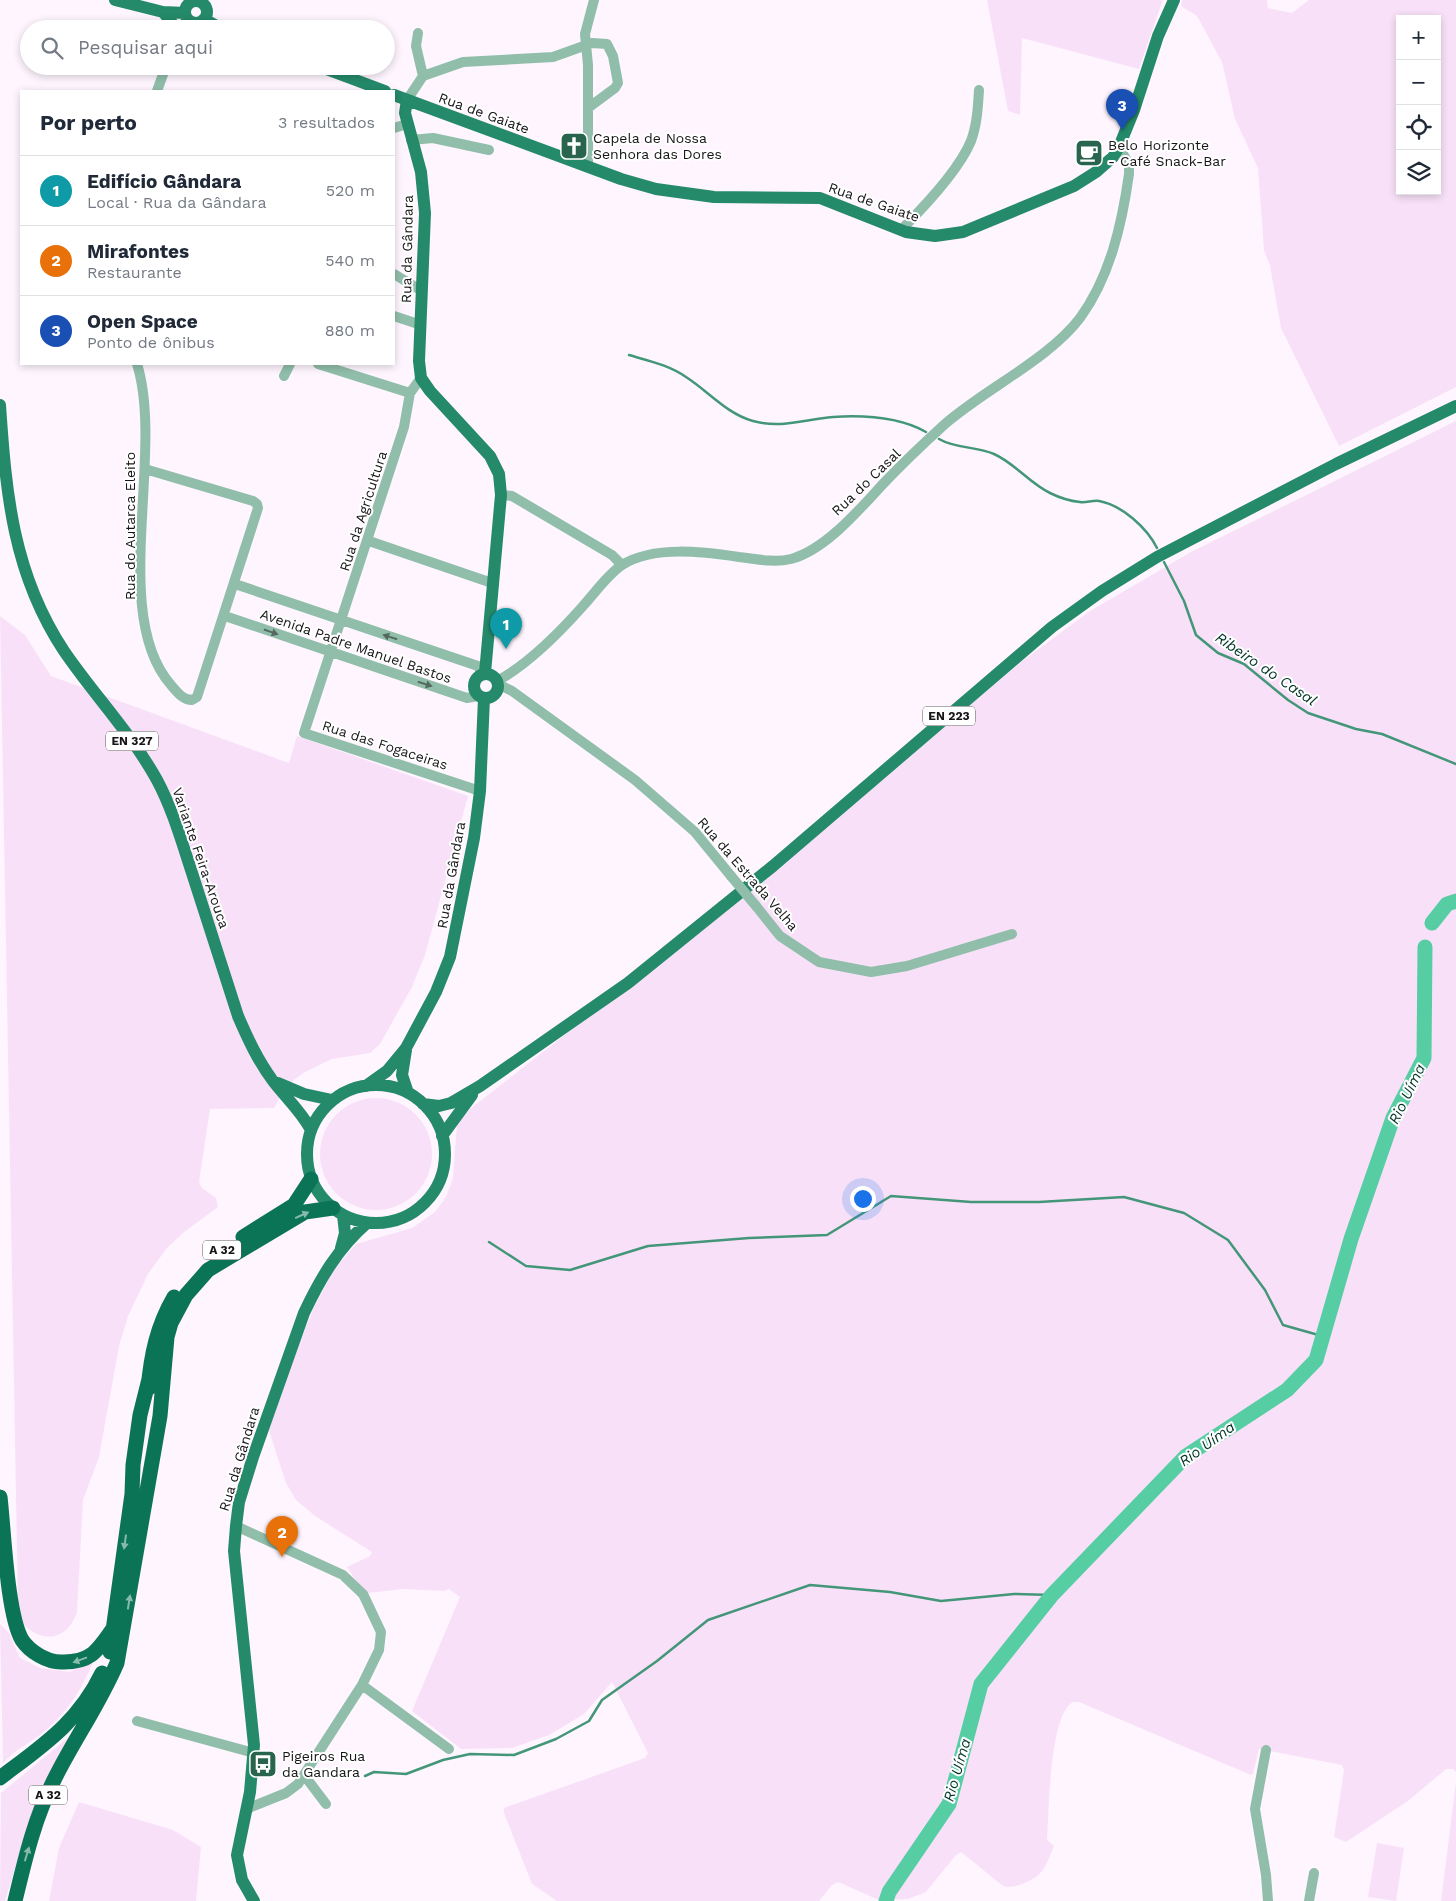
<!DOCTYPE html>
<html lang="pt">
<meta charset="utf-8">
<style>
:root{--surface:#fff;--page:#f2f2f3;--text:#1f2937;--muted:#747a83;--line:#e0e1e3;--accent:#d93025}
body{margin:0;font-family:"Work Sans",sans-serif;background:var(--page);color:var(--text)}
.controls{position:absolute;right:15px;top:15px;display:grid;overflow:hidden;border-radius:0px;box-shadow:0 2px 8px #0003}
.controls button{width:45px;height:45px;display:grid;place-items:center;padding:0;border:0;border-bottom:1px solid var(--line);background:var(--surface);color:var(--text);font:25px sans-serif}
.you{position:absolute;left:862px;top:1198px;width:18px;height:18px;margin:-12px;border:4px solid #fff;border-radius:50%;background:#1a73e8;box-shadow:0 0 0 8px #1a73e833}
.badge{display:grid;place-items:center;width:32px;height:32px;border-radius:50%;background:var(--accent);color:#fff;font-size:16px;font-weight:700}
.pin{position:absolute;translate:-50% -41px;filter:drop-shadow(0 1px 2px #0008)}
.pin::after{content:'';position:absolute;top:26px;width:18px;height:15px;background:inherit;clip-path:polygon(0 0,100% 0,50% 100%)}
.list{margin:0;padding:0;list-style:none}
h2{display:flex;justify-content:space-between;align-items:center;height:65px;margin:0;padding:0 20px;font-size:21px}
h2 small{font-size:16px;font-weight:400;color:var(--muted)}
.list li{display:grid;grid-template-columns:32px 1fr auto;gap:15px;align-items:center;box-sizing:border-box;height:70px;padding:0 20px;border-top:1px solid var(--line)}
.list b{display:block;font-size:19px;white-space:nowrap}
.list p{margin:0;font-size:16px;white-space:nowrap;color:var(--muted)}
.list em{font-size:16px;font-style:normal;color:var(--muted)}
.icon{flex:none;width:28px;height:28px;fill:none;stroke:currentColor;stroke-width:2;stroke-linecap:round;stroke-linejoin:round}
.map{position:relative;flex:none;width:1456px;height:1901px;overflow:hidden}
.search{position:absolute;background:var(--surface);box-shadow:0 2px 8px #0003;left:20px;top:20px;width:375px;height:55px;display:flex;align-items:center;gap:12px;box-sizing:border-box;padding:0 18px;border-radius:28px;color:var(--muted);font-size:19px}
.panel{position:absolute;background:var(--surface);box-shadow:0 2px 8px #0003;left:20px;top:90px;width:375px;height:275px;border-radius:0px}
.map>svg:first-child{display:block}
.green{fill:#f8e1f8;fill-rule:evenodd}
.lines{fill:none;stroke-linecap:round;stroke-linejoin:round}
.stream{stroke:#449679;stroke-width:2.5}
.river{stroke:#57cda3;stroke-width:15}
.minor{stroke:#90beaa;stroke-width:10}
.major{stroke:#248a69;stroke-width:12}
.highway{stroke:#0c7456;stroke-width:15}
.minor-bridge{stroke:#90beaa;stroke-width:10}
.oneway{fill:#546a60}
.oneway2{fill:#86baaa}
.labels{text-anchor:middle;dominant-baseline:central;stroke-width:4;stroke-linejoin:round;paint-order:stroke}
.shield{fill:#fff;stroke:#5d5b5d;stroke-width:1}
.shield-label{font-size:12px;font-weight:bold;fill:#171517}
.street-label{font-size:14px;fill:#171517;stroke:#fff}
.poi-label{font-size:14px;fill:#171517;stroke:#fff;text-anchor:start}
.water-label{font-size:15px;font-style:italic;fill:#003525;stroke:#fff}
</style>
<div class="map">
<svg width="1456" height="1901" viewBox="0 0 1456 1901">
<rect width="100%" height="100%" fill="#fef5fe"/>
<!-- green -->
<path class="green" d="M987 0H1161L1162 2 1139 69 1022 38 1020 115 1008 111Z
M1182 0H1267L1268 8 1292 13 1309 0H1456V387L1339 446 1281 328 1270 266 1264 250 1258 168 1235 119 1222 62 1197 16 1181 6ZM1400 19H1437V191H1400Z
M1456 421V1772L1453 1769H1446L1408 1801 1346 1842 1334 1837 1344 1770 1342 1765 1259 1749 1253 1774 1251 1775 1079 1702H1073C1049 1715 1049 1813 1047 1840L1054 1846C1045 1867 1045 1875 1022 1884 1015 1886 1010 1888 1003 1886L961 1852 956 1855 926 1892 908 1899 879 1900 838 1882 832 1885 819 1901H557L532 1884 504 1813V1808L645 1758 648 1753 612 1682 584 1714 549 1735 512 1748 461 1749 412 1711 460 1597 449 1589 444 1591 403 1589 368 1593 362 1590 347 1567 370 1556 372 1552 315 1516 296 1500 286 1483 269 1431V1421L314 1307 335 1268 356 1244 412 1228 435 1212 446 1197 453 1178 457 1123 470 1109 741 897 1021 662 1090 611 1191 552Z
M0 616 25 635 51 676 289 763 297 736 468 796 425 955 412 987 380 1044 370 1053 332 1059 305 1072 287 1085 274 1108 210 1109 199 1182 202 1188 216 1198 218 1207 184 1232 167 1248 148 1274 128 1316 119 1346 99 1457 83 1500 77 1612C71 1631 55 1643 35 1633 30 1630 24 1626 21 1620 19 1616 19 1609 18 1605Z
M320 1154a56 56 0 1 1 112 0a56 56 0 1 1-112 0Z
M0 1624 9 1633 20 1658 40 1668 70 1672 94 1659C84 1687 65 1716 40 1735 28 1744 13 1751 3 1763Z
M75 1732 24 1838 5 1901H0L1 1793Z
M1456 1782V1901H1441Z
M79 1802 173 1830 201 1847 196 1901H49L59 1848Z
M1377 1843 1404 1848 1396 1901 1368 1897Z"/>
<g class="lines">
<!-- stream -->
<path class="stream" d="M629 355C649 361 669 365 686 377 708 391 727 414 753 421 783 429 805 419 833 417 864 415 899 417 926 432
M939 439C956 449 976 446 994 454 1016 464 1029 483 1050 493 1058 497 1071 501 1080 502 1086 503 1093 500 1099 501 1122 505 1147 528 1157 548
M1164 562 1184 601 1196 635 1218 653 1244 664 1288 700 1308 713 1356 729 1382 734 1456 764
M489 1242 526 1266 570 1270 648 1246 749 1238 827 1235 891 1196 971 1202H1039L1124 1197 1184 1213 1228 1240 1265 1290 1283 1325 1322 1336
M365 1776 374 1772 406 1774 443 1760 470 1754 514 1755 556 1739 589 1721 602 1700 657 1661 708 1620 810 1585 890 1592 941 1601 1014 1594 1052 1595"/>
<!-- river -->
<path class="river" d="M1432 923 1447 904 1456 901
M886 1901 889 1892 949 1804 981 1684 1052 1595 1186 1456 1287 1390 1316 1360 1351 1239 1393 1118 1424 1058 1425 947"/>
<!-- minor -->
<path class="minor" d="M197 1V0
M181 29 188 19
M418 33 416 46 423 76
M157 91 166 66
M407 100 423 76 463 62 553 57 592 43 607 44 613 56 618 83 615 88 588 108
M394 128 407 124
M411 140 433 138 489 150
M588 167V65L585 34 594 0
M901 230C924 207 959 170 971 141 977 125 978 107 979 90
M394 274 422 291
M394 316 421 325
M137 364C165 453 109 615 171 685 177 692 183 700 192 700L197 697 258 508 257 504 253 501 145 469
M318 364 410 393
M284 376 290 364
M421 378 410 393 404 427 304 733 480 791
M501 495 512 496 612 555 622 565
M369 541 492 583
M235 584 478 666 482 674
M225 616 467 698 478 696
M497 681C529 664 559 633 583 606 595 593 607 575 622 565 654 545 704 552 739 557 756 559 774 563 791 559 825 550 859 510 882 485 902 464 924 443 945 424 985 389 1049 359 1080 318 1110 277 1122 224 1129 174V164L1119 147
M498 684 512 691 635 780 695 832 731 876
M756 906 780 936 819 962 871 972 907 966 1012 934
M236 1526 343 1575 363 1594 381 1632 379 1650 362 1685 298 1784 286 1793 246 1809
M362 1685 449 1749
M137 1721 254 1753
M1266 1750 1255 1809 1266 1875 1268 1901
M304 1775 326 1804
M1309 1901 1314 1873"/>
<!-- major -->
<path class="major" d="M115 0 163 12 185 13
M185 12a11 11 0 1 1 22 0a11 11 0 1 1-22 0Z
M163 12 177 29
M204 19 222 29
M318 66 385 91
M394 95 621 179 656 189 714 197 820 198 906 232 935 236 963 232 1074 186 1096 172 1113 157 1119 147 1134 110 1158 36 1174 0
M407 100 405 113 421 172 425 213 419 361 421 378 430 391 490 456 499 474 501 495 485 673
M0 405C6 494 13 574 64 651 94 695 131 733 157 780 173 810 182 843 193 876 208 923 223 969 238 1016 248 1039 258 1061 273 1081 286 1098 301 1111 311 1130
M474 686a12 12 0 1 1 24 0a12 12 0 1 1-24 0Z
M406 1050 402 1075 408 1093
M278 1083 304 1094 332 1100
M307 1154a69 69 0 1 1 138 0a69 69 0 1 1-138 0Z
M366 1086 387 1071 406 1048 436 992 450 957 474 838 480 791 484 698
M423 1104 439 1106 451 1103 480 1086 628 983 773 866 1052 627 1102 591 1157 557 1336 464 1456 406
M442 1136 472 1095
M341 1248 345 1233 343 1215
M254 1901 242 1880 237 1855 250 1792 254 1745 234 1551 236 1526 239 1502 253 1457 304 1313C320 1279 338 1248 367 1223"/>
<!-- highway -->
<path class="highway" d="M243 1237 294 1205 311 1179
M148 1389C151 1355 157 1326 174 1297
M0 1497C4 1531 7 1614 22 1640 30 1652 47 1662 61 1662 89 1663 97 1652 112 1630
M110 1652 132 1494 133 1465 140 1415 149 1379
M0 1778C42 1746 78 1723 102 1673
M15 1901C25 1859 35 1816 55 1778 75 1738 99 1705 117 1663L160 1416 167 1337 171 1323 186 1295 208 1270 305 1212 333 1208"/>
<!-- minor-bridge -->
<path class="minor-bridge" d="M731 876 756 906"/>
</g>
<!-- one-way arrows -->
<defs><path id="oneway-solid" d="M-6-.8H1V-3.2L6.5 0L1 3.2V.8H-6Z" transform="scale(1.25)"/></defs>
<g class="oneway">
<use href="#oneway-solid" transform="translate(271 632) rotate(19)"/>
<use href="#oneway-solid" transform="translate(390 637) rotate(-162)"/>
<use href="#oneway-solid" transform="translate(425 684) rotate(18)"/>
</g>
<g class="oneway2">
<use href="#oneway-solid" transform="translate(302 1215) rotate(-24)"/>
<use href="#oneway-solid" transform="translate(125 1542) rotate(98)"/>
<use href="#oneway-solid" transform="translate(129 1602) rotate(-81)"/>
<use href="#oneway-solid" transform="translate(80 1660) rotate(160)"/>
<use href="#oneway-solid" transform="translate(27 1854) rotate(-73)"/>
</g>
<!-- icons -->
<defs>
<symbol id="church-square" viewBox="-11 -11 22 22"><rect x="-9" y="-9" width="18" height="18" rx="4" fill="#28644e" stroke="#fff"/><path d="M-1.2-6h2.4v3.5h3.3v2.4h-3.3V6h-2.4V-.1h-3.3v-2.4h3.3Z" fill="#fff"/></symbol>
<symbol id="cafe-square" viewBox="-11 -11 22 22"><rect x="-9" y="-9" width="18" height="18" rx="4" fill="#28644e" stroke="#fff"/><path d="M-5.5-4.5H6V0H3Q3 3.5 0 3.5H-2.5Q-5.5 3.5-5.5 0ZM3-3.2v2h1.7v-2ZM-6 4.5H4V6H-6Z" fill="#fff"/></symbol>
<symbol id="bus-square" viewBox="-11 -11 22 22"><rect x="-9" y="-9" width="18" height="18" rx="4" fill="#28644e" stroke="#fff"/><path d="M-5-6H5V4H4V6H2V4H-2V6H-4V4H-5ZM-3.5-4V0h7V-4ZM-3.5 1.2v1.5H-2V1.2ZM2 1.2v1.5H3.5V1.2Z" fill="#fff"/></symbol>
</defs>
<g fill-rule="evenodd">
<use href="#church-square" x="558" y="130" width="32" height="32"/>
<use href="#cafe-square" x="1073" y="137" width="32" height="32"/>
<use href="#bus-square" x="247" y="1748" width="32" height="32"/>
</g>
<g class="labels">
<!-- shield labels -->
<g class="shield">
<rect x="923" y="706.5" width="52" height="19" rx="4"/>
<rect x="106" y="731.5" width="52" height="19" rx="4"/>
<rect x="203" y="1240.5" width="38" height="19" rx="4"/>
<rect x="29" y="1785.5" width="38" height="19" rx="4"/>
</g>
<g class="shield-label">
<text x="949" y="716">EN 223</text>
<text x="132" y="741">EN 327</text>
<text x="222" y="1250">A 32</text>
<text x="48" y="1795">A 32</text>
</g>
<!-- street labels -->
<g class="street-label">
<text transform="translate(484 113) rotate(20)">Rua de Gaiate</text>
<text transform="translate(874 202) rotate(19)">Rua de Gaiate</text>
<text transform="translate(407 249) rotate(-89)">Rua da Gândara</text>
<text transform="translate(866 482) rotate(-44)">Rua do Casal</text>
<text transform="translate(363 511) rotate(-72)">Rua da Agricultura</text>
<text transform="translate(130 526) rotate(-90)">Rua do Autarca Eleito</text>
<text transform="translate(356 646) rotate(19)">Avenida Padre Manuel Bastos</text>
<text transform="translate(385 745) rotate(18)">Rua das Fogaceiras</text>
<text transform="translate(201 858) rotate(71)">Variante Feira-Arouca</text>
<text transform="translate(748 874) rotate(49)">Rua da Estrada Velha</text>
<text transform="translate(451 875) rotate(-80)">Rua da Gândara</text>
<text transform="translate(239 1459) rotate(-73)">Rua da Gândara</text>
</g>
<!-- poi labels -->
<g class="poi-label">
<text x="593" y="138">Capela de Nossa<tspan x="593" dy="16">Senhora das Dores</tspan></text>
<text x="1108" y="145">Belo Horizonte<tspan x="1108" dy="16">- Café Snack-Bar</tspan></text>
<text x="282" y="1756">Pigeiros Rua<tspan x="282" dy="16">da Gandara</tspan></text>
</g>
<!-- water labels -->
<g class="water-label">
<text transform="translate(1266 669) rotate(34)">Ribeiro do Casal</text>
<text transform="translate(1407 1094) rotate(-64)">Rio Uíma</text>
<text transform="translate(1207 1444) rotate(-36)">Rio Uíma</text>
<text transform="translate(957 1770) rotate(-74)">Rio Uíma</text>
</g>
</g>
</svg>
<div class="controls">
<button>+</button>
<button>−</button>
<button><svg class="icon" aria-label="locate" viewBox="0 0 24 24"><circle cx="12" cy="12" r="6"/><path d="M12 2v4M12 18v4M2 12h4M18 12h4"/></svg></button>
<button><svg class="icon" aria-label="layers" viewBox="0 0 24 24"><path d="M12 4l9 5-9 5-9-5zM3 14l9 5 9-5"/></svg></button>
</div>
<div class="you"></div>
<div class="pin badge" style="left:506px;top:649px;background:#0f9aa8">1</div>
<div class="pin badge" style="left:282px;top:1557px;background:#e8710a">2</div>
<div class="pin badge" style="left:1122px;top:130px;background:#1a4fb4">3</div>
<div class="search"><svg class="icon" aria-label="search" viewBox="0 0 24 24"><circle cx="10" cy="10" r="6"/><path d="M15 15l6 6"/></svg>Pesquisar aqui</div>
<section class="panel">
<h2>Por perto<small>3 resultados</small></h2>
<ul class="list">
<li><span class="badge" style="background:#0f9aa8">1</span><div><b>Edifício Gândara</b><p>Local · Rua da Gândara</p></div><em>520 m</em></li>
<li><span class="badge" style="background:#e8710a">2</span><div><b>Mirafontes</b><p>Restaurante</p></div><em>540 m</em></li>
<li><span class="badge" style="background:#1a4fb4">3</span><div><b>Open Space</b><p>Ponto de ônibus</p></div><em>880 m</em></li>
</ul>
</section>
</div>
